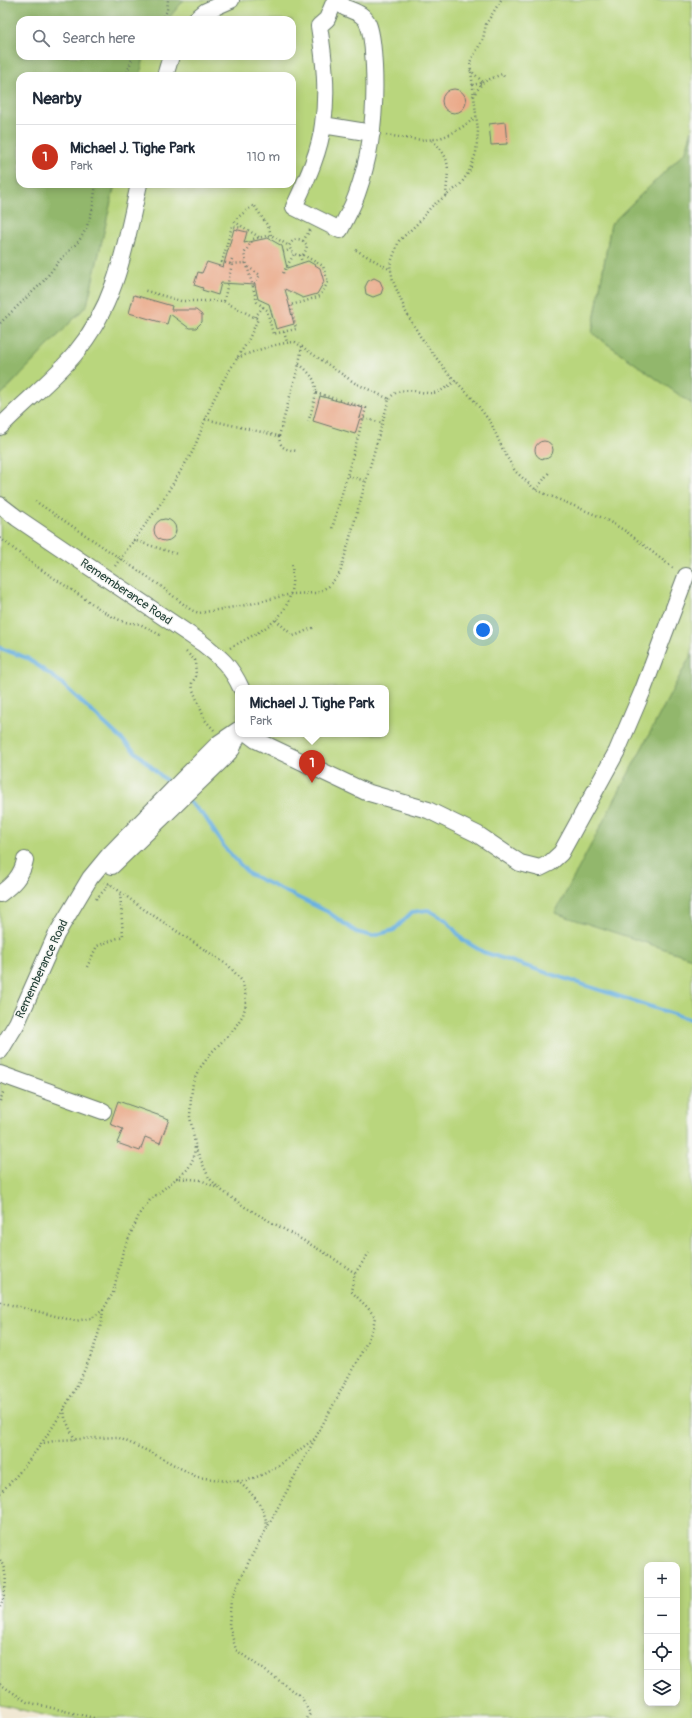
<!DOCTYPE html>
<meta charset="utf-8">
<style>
:root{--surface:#fff;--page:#f2f2f3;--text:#1f2937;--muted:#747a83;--line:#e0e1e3;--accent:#c8321e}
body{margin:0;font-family:Pangolin,sans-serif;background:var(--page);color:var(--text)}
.controls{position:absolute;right:12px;bottom:12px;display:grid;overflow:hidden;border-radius:8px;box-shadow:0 2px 10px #0003}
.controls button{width:36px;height:36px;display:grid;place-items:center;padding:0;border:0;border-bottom:1px solid var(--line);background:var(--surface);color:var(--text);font:20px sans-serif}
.you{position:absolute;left:483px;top:630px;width:14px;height:14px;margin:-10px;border:3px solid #fff;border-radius:50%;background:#1a73e8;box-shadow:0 0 0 6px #1a73e833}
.badge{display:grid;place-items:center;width:26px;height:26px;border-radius:50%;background:var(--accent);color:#fff;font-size:13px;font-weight:700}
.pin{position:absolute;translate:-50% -33px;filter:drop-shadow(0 1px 2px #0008)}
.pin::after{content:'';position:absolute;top:21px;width:14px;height:12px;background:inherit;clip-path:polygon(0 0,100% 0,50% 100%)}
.popup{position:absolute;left:235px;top:685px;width:154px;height:52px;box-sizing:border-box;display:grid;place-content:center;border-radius:8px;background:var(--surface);filter:drop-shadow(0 1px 3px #0005);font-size:13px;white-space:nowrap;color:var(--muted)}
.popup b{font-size:15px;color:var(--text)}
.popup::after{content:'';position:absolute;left:50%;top:100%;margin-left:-8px;border:8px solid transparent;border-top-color:var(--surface)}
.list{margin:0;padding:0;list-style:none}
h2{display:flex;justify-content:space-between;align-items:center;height:52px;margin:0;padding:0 16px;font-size:17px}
h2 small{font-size:13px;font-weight:400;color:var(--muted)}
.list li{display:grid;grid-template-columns:26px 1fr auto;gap:12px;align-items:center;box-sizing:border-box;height:64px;padding:0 16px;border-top:1px solid var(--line)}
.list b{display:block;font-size:15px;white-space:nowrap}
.list p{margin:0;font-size:13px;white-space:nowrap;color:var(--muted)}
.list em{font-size:13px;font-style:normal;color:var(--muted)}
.icon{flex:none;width:22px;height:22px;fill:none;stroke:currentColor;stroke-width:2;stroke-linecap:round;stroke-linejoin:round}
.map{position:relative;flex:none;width:692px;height:1718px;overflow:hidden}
.search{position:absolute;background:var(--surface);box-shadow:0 2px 10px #0003;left:16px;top:16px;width:280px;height:44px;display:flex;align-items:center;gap:10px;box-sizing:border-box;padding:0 14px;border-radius:12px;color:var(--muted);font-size:15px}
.panel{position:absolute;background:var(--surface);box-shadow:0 2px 10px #0003;left:16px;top:72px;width:280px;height:116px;border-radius:12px}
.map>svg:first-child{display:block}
.green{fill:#b9d67d;stroke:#6c8a58;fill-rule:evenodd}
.forest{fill:#92b76c;stroke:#587a50}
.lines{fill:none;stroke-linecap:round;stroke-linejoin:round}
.stream{stroke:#69b1e1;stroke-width:4}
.building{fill:#eaaa8a}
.minor-casing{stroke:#68796c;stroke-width:18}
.path{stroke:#68796c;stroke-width:2.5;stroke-dasharray:1 3;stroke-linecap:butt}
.minor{stroke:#fff;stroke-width:16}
.labels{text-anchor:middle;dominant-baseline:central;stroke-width:3;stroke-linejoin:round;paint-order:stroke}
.street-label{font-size:12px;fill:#1f3d34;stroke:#f6f6f2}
</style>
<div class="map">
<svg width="692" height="1718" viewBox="0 0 692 1718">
<rect width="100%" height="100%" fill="#f6f6f2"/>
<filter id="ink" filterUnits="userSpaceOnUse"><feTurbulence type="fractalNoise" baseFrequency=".025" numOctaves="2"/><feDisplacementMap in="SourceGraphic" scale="8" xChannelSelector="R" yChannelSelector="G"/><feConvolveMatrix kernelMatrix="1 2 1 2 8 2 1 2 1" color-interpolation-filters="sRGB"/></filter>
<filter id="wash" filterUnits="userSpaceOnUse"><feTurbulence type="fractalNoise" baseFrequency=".012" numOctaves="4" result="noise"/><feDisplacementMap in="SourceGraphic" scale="16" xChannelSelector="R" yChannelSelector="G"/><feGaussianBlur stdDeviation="0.9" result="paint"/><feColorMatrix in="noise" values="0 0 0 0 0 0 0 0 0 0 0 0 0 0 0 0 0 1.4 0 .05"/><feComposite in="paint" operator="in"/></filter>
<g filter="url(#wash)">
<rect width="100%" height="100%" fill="#f1e8d4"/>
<!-- green -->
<path class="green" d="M184 0H692V130L686 151 611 224 592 333 692 404V653L556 912 692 958V1718H57L0 1705V396L87 305 115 184H292V76H140L144 56H292V20H167ZM238 688H386V734H238ZM647 1565H677V1703H647Z"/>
<!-- forest -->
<path class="forest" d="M0 0H184L167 20H20V56H144L140 76H20V184H115L87 305 0 396Z
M692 130V404L592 333 611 224 686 151Z
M692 653V958L555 913Z"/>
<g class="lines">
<!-- stream -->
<path class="stream" d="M0 648 27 658 59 681 172 786
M186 799 205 817 225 848 249 874 328 912 356 932 372 936 394 930 412 912 428 910 446 920 463 940 483 952 692 1020"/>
</g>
<g id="blocks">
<!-- building -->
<path class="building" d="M442 101a12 12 0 1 1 24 0a12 12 0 1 1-24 0Z
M505 122 507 144 491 145 489 124Z
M234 229 247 232 244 243 268 238 282 246 287 268 308 261 320 268 324 282 317 294 303 298 285 289 294 324 276 329 269 304 258 299 255 285 221 283 218 295 202 290 203 288 194 285 198 272 202 273 207 262 223 267Z
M374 278 380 281 383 288 381 294 373 297 366 294 365 287 368 281Z
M134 295 172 306 171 310H196L202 315V322L196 328H189L170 314 167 324 129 313Z
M320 396 363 408 355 434 313 421Z
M535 450a9 9 0 1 1 18 0a9 9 0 1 1-18 0Z
M154 530a11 11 0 1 1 22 0a11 11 0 1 1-22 0Z
M118 1101 169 1119 160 1143 145 1137 140 1151 117 1143 123 1129 110 1124Z"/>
</g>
</g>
<g filter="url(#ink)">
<use href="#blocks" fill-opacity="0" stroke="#68796c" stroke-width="1"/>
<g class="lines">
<defs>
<path id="minor" d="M335 0 327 19 319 26C324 58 328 91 323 124 320 152 306 181 294 207L340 230C346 218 353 206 357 194 372 152 376 109 374 66 373 52 373 36 368 24 364 14 355 12 346 8 343 6 340 3 337 0
M195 20 206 11 231 0
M165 76 171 56
M323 125 372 133
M0 427C24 402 52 381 74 355 117 303 125 247 139 184
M0 505 17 518 202 643C220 657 231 666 241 688
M248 734 256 740 366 792 428 810 477 834 520 863 540 868 550 863 561 853 617 751 643 690 686 576
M112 866 224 758 232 749 238 734
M0 894C12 885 22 876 25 860
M0 1051 17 1023 56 935 90 878 109 855 182 780 219 743 238 730
M0 1074 103 1111"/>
</defs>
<!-- minor casing -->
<use href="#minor" class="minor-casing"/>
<!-- path -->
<path class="path" d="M501 0 486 24 483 39 470 62 478 131 476 153 469 172 460 185 431 207 419 222 399 241 390 265 393 281 406 312 420 336 446 371 473 399 491 423 503 450 515 471 536 490 603 518 627 532 674 569
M162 20 167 11 168 0
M470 70 483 82
M126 76 133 56
M472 85 482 83
M473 96 483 82 502 74 505 78
M386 135C429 142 440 145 476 117
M432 140C454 161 447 169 446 197
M259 237 235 222 237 218 254 205 269 228 271 235
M303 241 310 230
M356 250 391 270
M283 252 290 250
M300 255 302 263
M232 259 230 264 246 263
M230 264 222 262 232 226 242 228
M248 267 260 275 253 287
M283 273 294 254
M224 301 232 264
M263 307 267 310 273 334 296 329 290 305 303 302 320 296 328 282 323 266 303 255
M255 317 263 307 257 302 244 254 253 239 271 235 289 246C294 237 300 237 307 245L306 250 303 255C295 256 292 253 289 246
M0 323 42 283 60 260 79 241 86 229 92 211 96 184
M284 332 287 342
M299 364C325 384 315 395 308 423
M316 393 366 408 332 529
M389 399C402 383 417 394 433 393 442 392 449 385 456 381
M360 417 382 423
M205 419 279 436 299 364 302 346
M279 436C280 449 285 449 297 451
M348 476 366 481
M536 490 550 471
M35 501 158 584 191 610 199 613 246 605 291 594 317 593 329 586 340 573 389 399 355 383 295 342C276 343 255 351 237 358
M0 538 33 564 109 615 124 622 140 624 162 636
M133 540 177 554
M115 566 159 506 193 451 212 403 224 379 248 341 258 319 223 301H181L143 290
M276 620 293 636C301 634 308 629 316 627
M230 648C273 624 296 617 292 562
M186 652 195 660 196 676 192 683 193 690 205 720 214 730
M96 899 110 884
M87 967 97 946 123 936 120 892
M0 1101 4 1090
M195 1147 209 1178 221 1190 245 1207 327 1254 355 1273 351 1291 368 1308 375 1317 373 1328 365 1346 249 1561 231 1600 229 1625 236 1650 301 1696 310 1714 307 1718
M176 1178 201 1180 217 1188
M355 1273 369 1253
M0 1302 75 1321 92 1318 103 1310 113 1293 123 1251 140 1213 150 1200 188 1169 194 1157 195 1144 190 1117 191 1098 193 1082 200 1068 211 1053 234 1029 243 1015 246 1004 245 992 242 981 229 966 139 906 110 884 104 882
M64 1409 65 1418 75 1440
M40 1444 59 1440 117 1437 152 1453 197 1477 227 1481H246L264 1474 281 1464 314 1439
M237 1481C253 1493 265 1507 267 1527
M0 1493C39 1456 98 1365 103 1310
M0 1560C9 1574 6 1594 0 1607
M0 1684 27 1702 94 1718"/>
<!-- minor -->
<use href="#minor" class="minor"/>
</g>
</g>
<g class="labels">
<!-- street labels -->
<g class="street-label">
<text transform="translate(126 592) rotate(34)">Rememberance Road</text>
<text transform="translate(42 969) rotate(-65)">Rememberance Road</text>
</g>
</g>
</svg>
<div class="controls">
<button>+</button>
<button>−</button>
<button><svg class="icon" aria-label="locate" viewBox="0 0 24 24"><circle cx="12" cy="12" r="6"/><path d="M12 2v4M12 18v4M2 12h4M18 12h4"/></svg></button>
<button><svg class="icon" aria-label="layers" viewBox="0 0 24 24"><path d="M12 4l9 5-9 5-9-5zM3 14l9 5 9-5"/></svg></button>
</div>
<div class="you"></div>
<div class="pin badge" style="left:312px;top:783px">1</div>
<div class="popup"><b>Michael J. Tighe Park</b>Park</div>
<div class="search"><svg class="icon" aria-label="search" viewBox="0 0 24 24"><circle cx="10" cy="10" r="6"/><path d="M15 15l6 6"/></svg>Search here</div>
<section class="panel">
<h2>Nearby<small></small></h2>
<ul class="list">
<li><span class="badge">1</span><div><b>Michael J. Tighe Park</b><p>Park</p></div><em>110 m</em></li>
</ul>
</section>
</div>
